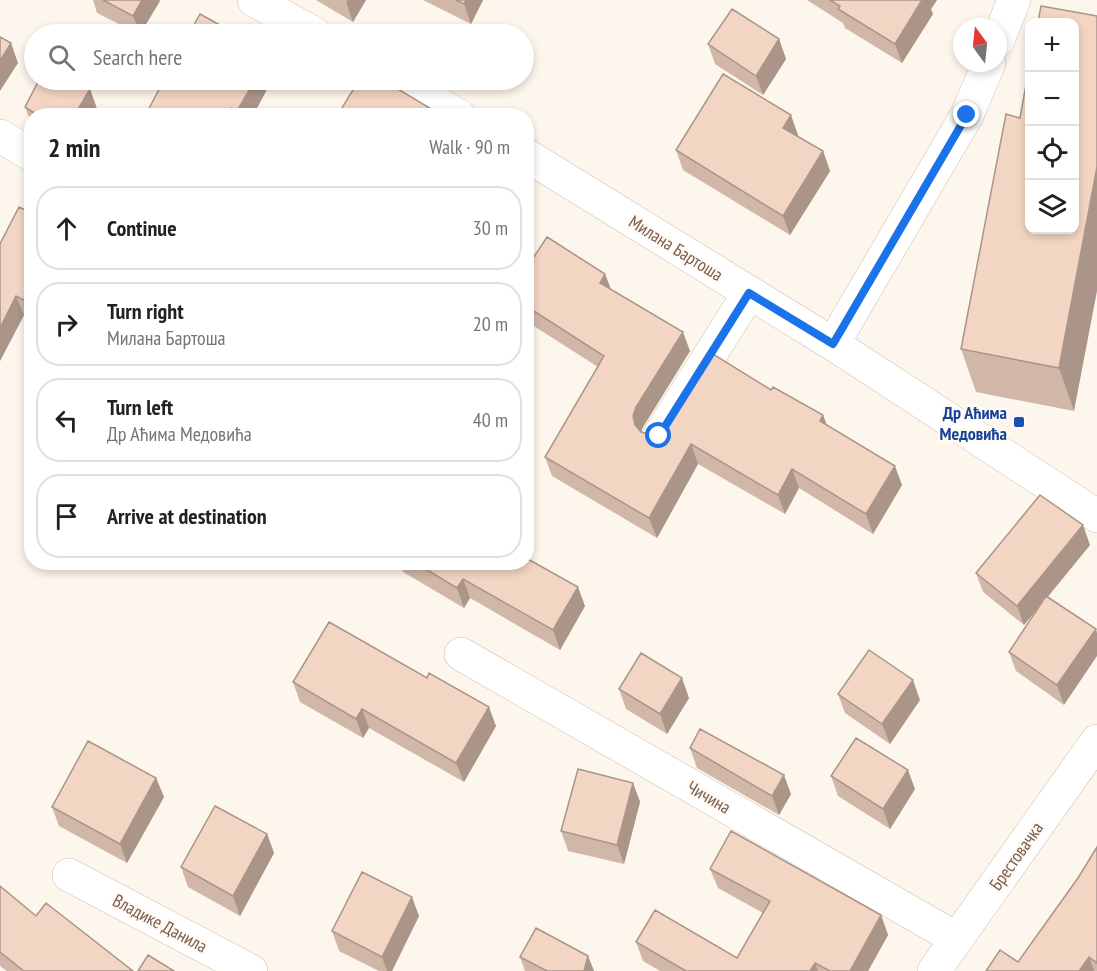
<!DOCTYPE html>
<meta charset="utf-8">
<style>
:root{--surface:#fff;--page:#f2f2f2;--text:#202124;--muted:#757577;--line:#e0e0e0}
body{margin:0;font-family:"PT Sans Narrow",sans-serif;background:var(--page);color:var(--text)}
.controls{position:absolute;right:18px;top:18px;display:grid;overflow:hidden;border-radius:12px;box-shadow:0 3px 9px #0003}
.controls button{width:54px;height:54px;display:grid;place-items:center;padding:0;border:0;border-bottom:2px solid var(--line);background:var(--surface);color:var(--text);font:30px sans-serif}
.compass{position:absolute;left:953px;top:18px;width:54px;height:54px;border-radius:50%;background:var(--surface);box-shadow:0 3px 9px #0003;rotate:345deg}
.stop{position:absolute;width:18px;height:18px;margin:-14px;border:4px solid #1a73e8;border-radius:50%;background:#fff}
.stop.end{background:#1a73e8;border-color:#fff;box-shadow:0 2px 6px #0008}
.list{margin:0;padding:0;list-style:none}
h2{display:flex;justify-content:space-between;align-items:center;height:78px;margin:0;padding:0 24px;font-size:26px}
h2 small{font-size:20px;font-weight:400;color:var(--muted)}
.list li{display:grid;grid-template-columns:39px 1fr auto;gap:18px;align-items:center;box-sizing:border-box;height:84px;margin:0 12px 12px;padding:0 12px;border:2px solid var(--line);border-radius:24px}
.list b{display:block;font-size:22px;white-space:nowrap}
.list p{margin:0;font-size:20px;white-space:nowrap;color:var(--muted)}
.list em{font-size:20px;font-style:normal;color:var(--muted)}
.icon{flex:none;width:33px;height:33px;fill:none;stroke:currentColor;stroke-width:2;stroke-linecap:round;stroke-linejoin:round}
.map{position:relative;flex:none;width:1097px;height:971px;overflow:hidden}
.search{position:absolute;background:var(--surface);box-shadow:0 3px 9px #0003;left:24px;top:24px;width:510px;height:66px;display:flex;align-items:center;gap:15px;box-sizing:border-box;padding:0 21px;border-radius:33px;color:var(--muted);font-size:22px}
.panel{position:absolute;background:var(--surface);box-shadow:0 3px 9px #0003;left:24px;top:108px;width:510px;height:462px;border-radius:24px}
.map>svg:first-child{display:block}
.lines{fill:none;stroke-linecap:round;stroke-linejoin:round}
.minor-casing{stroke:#d1beb0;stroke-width:34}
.minor{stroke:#fff;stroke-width:33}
.wall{fill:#d1b7a8}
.shaded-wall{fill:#aa9588}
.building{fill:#f3d5c3;stroke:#aa9588;stroke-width:1.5}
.route{stroke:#1a73e8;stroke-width:8}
.transit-dot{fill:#1a4fb4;stroke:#fffaf3;stroke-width:2}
.labels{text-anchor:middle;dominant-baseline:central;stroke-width:5;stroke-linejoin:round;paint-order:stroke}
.street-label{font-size:18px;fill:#7a5c4d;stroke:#fffaf3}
.transit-label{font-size:18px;font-weight:bold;fill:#164399;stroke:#fffaf3;text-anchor:end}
</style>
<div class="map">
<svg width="1097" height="971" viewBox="0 0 1097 971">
<rect width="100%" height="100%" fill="#fdf6ec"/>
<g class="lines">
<defs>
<path id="minor" d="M254 0 315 34
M998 40 1014 0
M395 80 459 116
M0 136 32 155
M526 155 833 344 1097 516
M833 344 967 115 989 63
M659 436 749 293
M461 654 957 939
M69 875 251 971
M934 971 1097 741"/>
</defs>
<!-- minor casing -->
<use href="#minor" class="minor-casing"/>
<!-- minor -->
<use href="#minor" class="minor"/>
</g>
<!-- wall -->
<path class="wall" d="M93 0H159L160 1 140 34H139L97 13Z
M316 0H366L353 22Z
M423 0H483L471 24Z
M807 0H937L931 9 933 14 902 63 845 28 843 23Z
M779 39 786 59 763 95 715 64 708 44Z
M164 80 253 116H145Z
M90 89 97 109 93 116H32V125L25 107Z
M1020 118 1074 411 976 392 961 349Z
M798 135 797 136 823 151 830 171 790 235 683 170 676 150Z
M32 213V319L24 315 0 361Z
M526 269 605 274 611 289 690 351 643 427 641 432 652 435 661 433 771 390 823 415 827 425 902 485 873 534 799 488 785 514 698 464 657 538 552 476 545 457 598 367 526 321Z
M1090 545 1048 597 1064 705 1016 671 1009 652 1038 608 1024 625 983 592 976 573Z
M400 562H526L585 606 560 650 470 598 464 608 403 572Z
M293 682 496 726 464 782 369 728 363 738 300 702Z
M619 689 689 698 667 734 626 709Z
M838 694 920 700 890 744 845 713Z
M690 748 791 794 779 815 697 768Z
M831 776 915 789 890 829 838 796Z
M156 778 164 797 127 863 59 826 52 807Z
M633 783 640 802 624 864 568 851 561 831Z
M267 834 274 853 240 916 188 887 181 867Z
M1097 847V971H986L1018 962 1078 878Z
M710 869 881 915 888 935 868 971H660L643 961 636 942 737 958 763 913 718 888Z
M0 886 36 916 133 971H7L0 966Z
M419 916 392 971H379L339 951 332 931Z
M588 956 594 971H525L520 957Z"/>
<!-- shaded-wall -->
<path class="shaded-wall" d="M142 0H159L160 1 140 34 133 16Z
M348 0H366L353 22 346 2Z
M466 0H483L471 24 464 4Z
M923 0H937L931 9 933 14 902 63 895 44Z
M779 39 786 59 763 95 756 76Z
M11 43 18 63 0 91V61Z
M255 80H272L253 116H239L237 111Z
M90 89 97 109 93 116H74Z
M231 108 234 116H227Z
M791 115 798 135 790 147 783 128Z
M823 151 830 171 790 235 783 216Z
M1097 167V291L1074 411 1059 368Z
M605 274 612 293 600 283Z
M16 296 24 315 0 361V328Z
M683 332 690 351 643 427 640 436 635 425 633 416 636 407Z
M823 415 830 435 820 421Z
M691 444 698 464 657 538 649 518Z
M895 466 902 485 873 534 866 514Z
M792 469 799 488 785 514 778 495Z
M1083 525 1090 545 1024 625 1017 606Z
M463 579 470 598 464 608 457 588Z
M578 587 585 606 560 650 553 630Z
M1096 629 1097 633V656L1064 705 1057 685Z
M682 678 689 698 667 734 660 714Z
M913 680 920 700 890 744 882 724Z
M489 707 496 726 464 782 456 763Z
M362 709 369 728 363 738 356 719Z
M908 770 915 789 890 829 883 809Z
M784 775 791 794 779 815 772 796Z
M156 778 164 797 127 863 120 844Z
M633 783 640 802 624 864 617 845Z
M267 834 274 853 240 916 233 896Z
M412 897 419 916 392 971H387L382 957Z
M881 915 888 935 868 971H850Z
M588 956 594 971H584Z
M1089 957 1094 971H1079Z
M815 963 818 971H810Z"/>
<!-- building -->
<path class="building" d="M103 0H142L133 16Z
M456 0H466L464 4Z
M830 0H922L895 44 838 9 840 6Z
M1041 6 1097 16V167L1059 368 961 349 1006 114 1020 118 1029 68V230H1074V22H1038Z
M732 9 779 39 756 76 708 44Z
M200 14 236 34H189Z
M0 37 11 43 0 61Z
M723 74 791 115 783 128 823 151 783 216 676 150Z
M39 80H73L90 89 74 116H39L25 107Z
M164 80H255L237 111 231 108 227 116H145Z
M359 80H383L443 116H337Z
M19 207 32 213V304L16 296 0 328V244Z
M547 237 605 274 600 283 683 332 636 407 633 416 635 425 641 432 652 435 661 433 667 427 713 354 771 390 773 387 823 415 820 421 895 466 866 514 792 469 778 495 691 444 649 518 545 457 604 356 526 306V269Z
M1040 495 1083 525 1017 606 976 573Z
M526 558 578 587 553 630 463 579 457 588 414 562H526Z
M1046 596 1096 629 1057 685 1009 652Z
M329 622 427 678 429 673 489 707 456 763 362 709 356 719 293 682Z
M869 650 913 680 882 724 838 694Z
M641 653 682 678 660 714 619 689Z
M700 729 784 775 772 796 690 748Z
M856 738 908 770 883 809 831 776Z
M88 741 156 778 120 844 52 807Z
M578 769 633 783 617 845 561 831Z
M215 806 267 834 233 896 181 867Z
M731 831 881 915 850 971H830L815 963 810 971H686L636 942 655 910 737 958 770 901 710 869Z
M1097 847V963L1089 957 1079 971H986L1000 950 1018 962 1078 878Z
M362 872 412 897 382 957 332 931Z
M0 886 36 916 46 903 133 971H24L0 952Z
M536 928 588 956 584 971H547L520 957Z
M148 955 174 971H138Z"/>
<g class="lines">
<!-- route -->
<path class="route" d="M659 436 749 293 833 344 967 115"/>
</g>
<!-- markers -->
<rect class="transit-dot" x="1013" y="416" width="12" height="12" rx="3"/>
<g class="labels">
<!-- street labels -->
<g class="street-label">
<text transform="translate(676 248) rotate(32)">Милана Бартоша</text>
<text transform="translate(709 797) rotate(30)">Чичина</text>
<text transform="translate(1016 856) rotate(-55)">Брестовачка</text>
<text transform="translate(160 923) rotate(28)">Владике Данила</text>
</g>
<!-- transit labels -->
<g class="transit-label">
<text x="1007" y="412">Др Аћима<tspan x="1007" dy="21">Медовића</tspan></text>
</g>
</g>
</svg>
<div class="controls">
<button>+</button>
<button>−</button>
<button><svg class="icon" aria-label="locate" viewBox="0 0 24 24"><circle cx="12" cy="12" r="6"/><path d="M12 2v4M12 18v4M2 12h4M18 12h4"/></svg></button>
<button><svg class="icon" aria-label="layers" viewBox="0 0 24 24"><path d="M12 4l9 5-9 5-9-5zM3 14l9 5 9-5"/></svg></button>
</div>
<svg class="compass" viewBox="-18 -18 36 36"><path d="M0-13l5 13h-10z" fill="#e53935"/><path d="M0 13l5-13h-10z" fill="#757577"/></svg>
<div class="stop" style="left:659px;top:436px"></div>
<div class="stop end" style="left:967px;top:115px"></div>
<div class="search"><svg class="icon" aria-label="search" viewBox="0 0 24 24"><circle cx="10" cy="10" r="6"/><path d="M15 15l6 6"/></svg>Search here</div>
<section class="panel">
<h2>2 min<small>Walk · 90 m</small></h2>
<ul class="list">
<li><svg class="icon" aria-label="ahead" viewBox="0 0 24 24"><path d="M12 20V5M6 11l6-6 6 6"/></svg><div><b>Continue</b></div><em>30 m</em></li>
<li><svg class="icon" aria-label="right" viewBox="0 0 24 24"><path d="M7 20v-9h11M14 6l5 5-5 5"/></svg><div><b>Turn right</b><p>Милана Бартоша</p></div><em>20 m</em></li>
<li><svg class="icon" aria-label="left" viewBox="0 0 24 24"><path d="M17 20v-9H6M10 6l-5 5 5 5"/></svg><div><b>Turn left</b><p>Др Аћима Медовића</p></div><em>40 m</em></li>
<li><svg class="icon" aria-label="arrive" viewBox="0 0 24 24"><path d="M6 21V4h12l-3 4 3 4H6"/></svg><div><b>Arrive at destination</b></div></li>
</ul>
</section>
</div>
